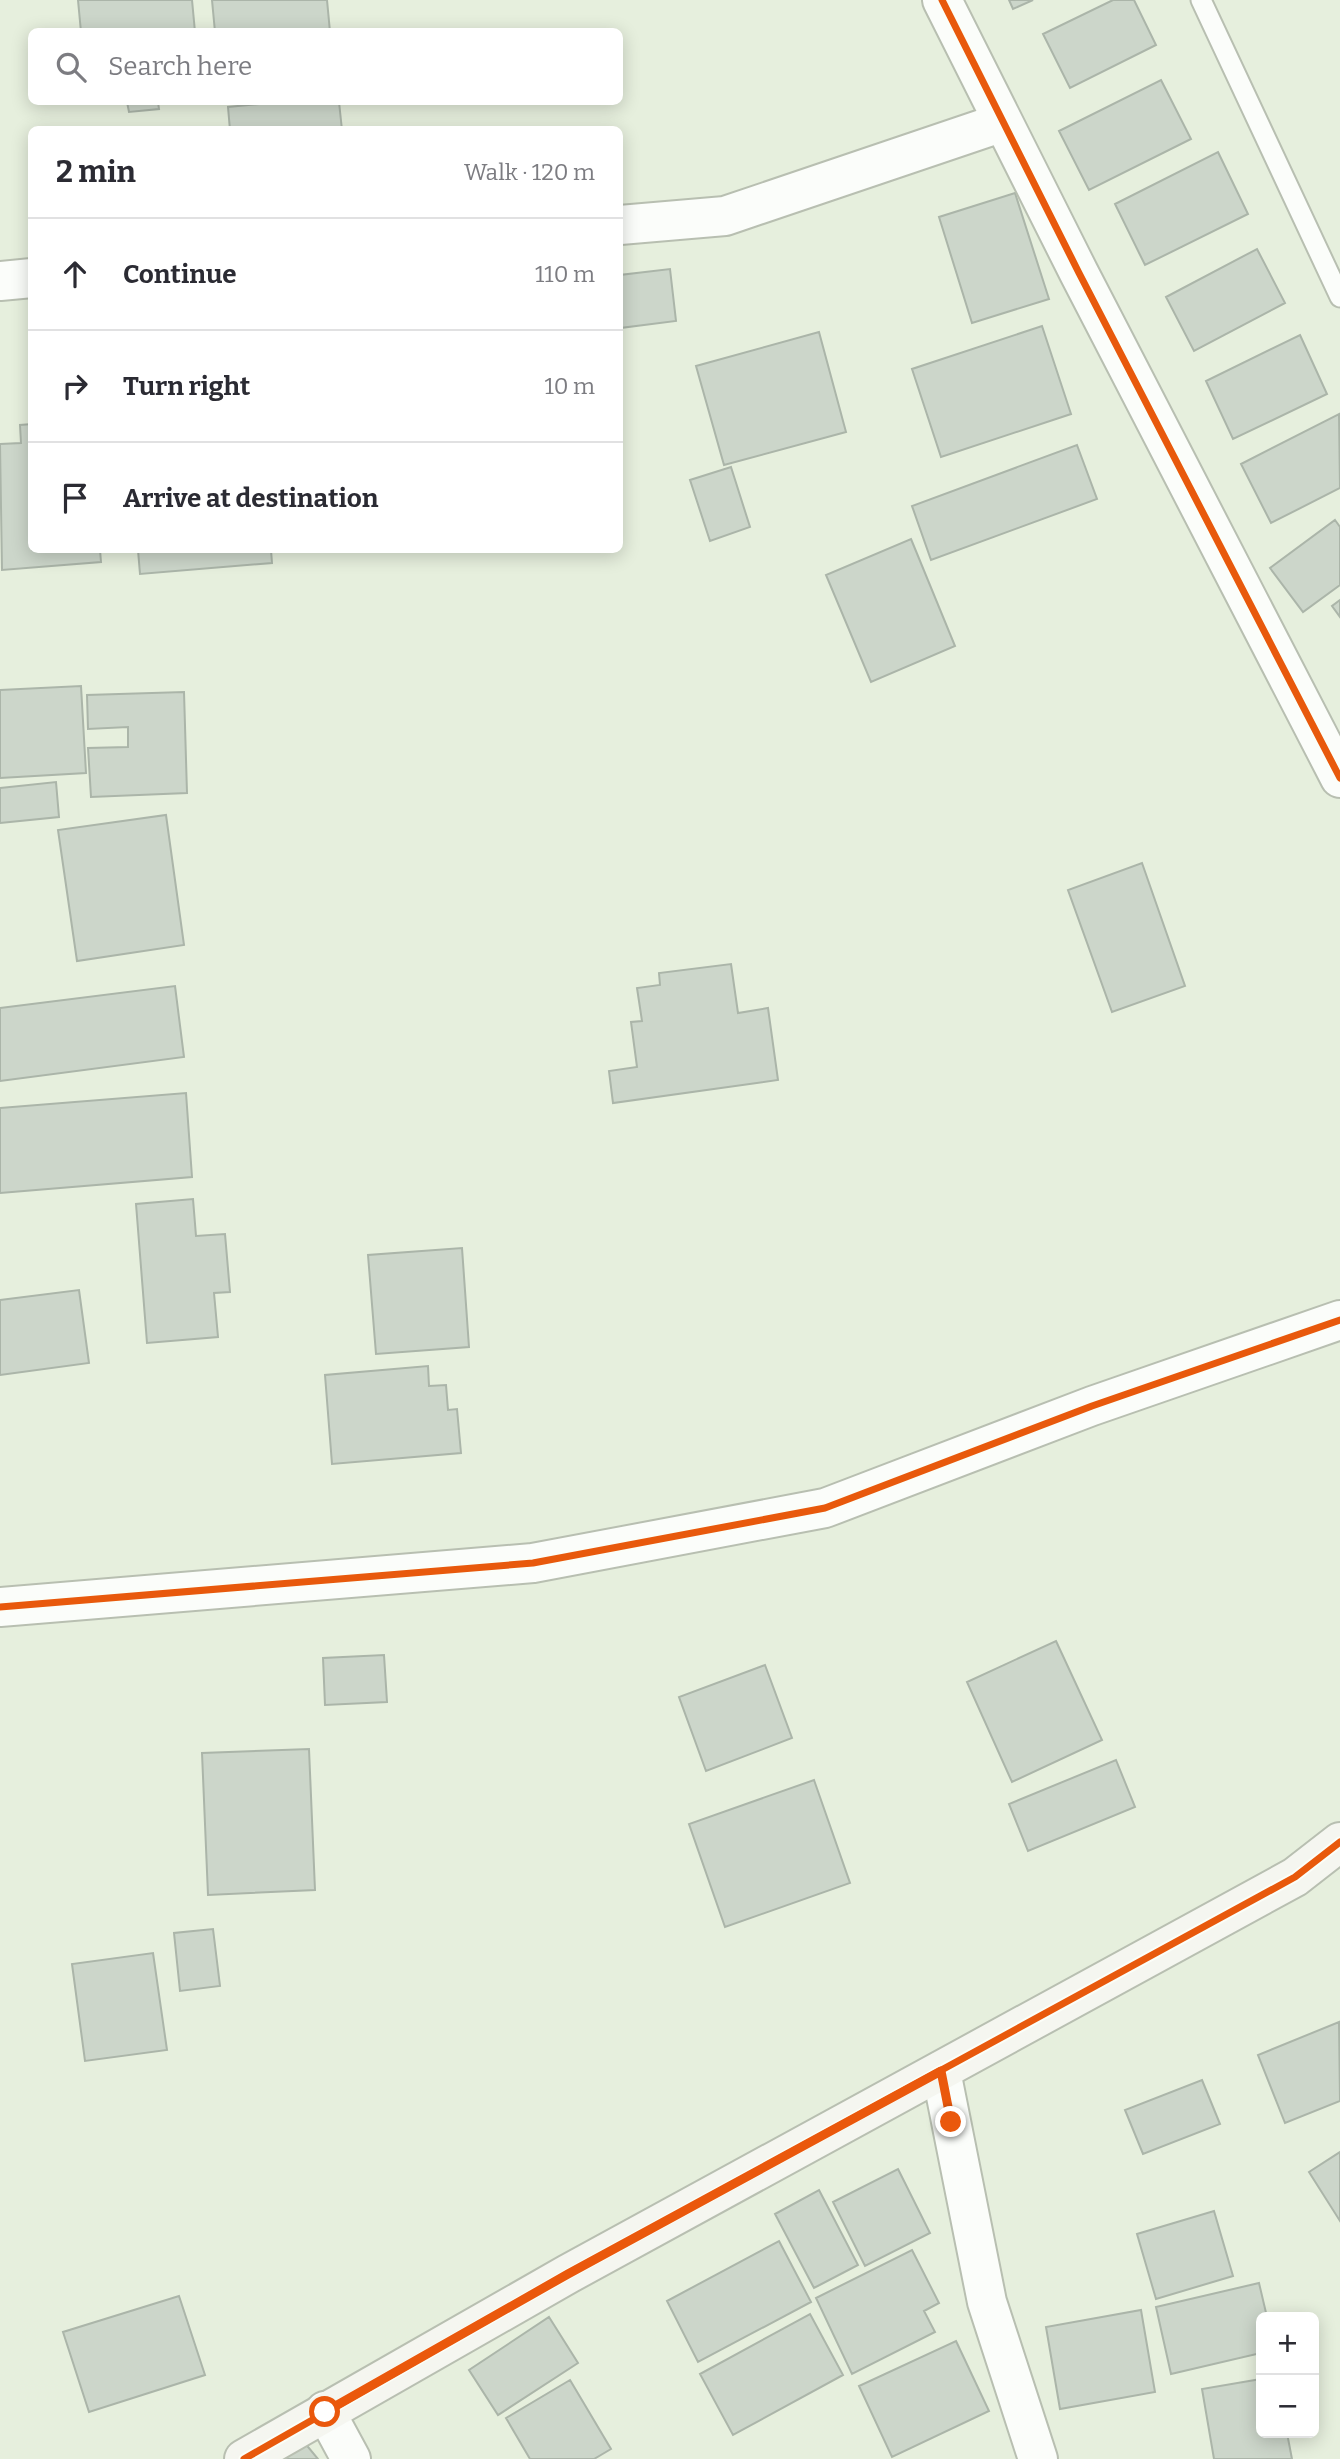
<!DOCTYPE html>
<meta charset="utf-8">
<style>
:root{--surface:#fff;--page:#f7f7f7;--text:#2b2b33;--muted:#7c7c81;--line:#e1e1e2}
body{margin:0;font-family:Bitter,serif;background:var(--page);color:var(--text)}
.controls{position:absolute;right:21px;bottom:21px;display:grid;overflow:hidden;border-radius:10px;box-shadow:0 4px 18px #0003}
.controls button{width:63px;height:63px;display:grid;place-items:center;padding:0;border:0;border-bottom:2px solid var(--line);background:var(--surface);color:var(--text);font:35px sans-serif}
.stop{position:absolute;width:21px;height:21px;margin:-16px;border:5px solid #ea580c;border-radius:50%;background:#fff}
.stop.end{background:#ea580c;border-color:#fff;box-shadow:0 2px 7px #0008}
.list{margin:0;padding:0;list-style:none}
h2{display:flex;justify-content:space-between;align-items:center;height:91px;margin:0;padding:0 28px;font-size:30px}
h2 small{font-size:23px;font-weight:400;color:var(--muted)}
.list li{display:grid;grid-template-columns:46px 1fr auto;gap:21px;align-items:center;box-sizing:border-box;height:112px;padding:0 28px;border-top:2px solid var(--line)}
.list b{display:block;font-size:26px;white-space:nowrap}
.list em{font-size:23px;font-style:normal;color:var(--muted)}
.icon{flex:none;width:38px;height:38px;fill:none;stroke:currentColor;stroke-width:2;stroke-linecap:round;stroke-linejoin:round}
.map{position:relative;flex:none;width:1340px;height:2459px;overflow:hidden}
.search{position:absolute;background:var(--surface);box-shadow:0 4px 18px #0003;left:28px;top:28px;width:595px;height:77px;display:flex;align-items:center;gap:18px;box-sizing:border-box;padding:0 24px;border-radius:10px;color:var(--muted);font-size:26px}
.panel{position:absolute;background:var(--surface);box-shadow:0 4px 18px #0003;left:28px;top:126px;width:595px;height:427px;border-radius:10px}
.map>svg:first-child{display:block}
.building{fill:#ccd6ca;stroke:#abb5a9;stroke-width:2}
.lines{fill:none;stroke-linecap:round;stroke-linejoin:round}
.lane-casing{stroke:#b8bfb1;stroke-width:23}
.street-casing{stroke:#b8bfb1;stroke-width:42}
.secondary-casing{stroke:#b8bfb1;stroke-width:42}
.lane{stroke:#fbfdfa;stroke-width:19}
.street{stroke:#fbfdfa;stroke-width:38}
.secondary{stroke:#f5f6f0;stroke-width:38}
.cycleway-casing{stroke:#fbfef8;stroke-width:11}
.cycleway{stroke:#e8590c;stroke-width:7}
.route{stroke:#ea580c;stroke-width:9}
</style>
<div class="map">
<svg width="1340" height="2459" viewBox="0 0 1340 2459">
<rect width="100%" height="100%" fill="#e6efdd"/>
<!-- building -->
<path class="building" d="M78 0H192L195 32H81Z
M212 0H327L330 32H215Z
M1009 0H1033L1013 9Z
M1113 0H1134L1156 45 1070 88 1043 34Z
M1161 80 1191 139 1089 190 1059 131Z
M127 102H158L159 109 129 112Z
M281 102H339L342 130H230L228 107Z
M1218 152 1248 214 1145 265 1115 204Z
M1015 193 1049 299 972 323 939 217Z
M1257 249 1285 303 1194 351 1166 297Z
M670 269 676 321 620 328V275Z
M1042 326 1071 414 941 457 912 369Z
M819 332 846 432 724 465 696 366Z
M1300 335 1327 394 1233 439 1206 381Z
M1339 414 1340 488 1271 523 1241 464Z
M32 424V550H100L101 562 2 570 0 444 21 443 20 425Z
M1077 445 1097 499 931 560 912 506Z
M731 467 750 527 710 541 690 480Z
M1335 520 1340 527V585L1303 612 1270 568Z
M911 539 955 646 871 682 826 575Z
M138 550H271L272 563 140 574Z
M1340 600V617L1332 606Z
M81 686 86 773 0 778V690Z
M184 692 187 793 91 797 88 748 128 747V727L88 729 87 695Z
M56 782 59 817 0 823V788Z
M166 815 184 945 77 961 58 830Z
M1142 863 1185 986 1112 1012 1068 890Z
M731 964 738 1013 768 1008 778 1080 613 1103 609 1071 637 1067 631 1022 642 1021 637 988 660 985 659 973Z
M175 986 184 1057 0 1081V1008Z
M186 1093 192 1177 0 1193V1108Z
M193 1199 196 1236 225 1234 230 1292 214 1293 218 1337 147 1343 136 1204Z
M462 1248 469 1347 376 1354 368 1255Z
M79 1290 89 1363 0 1375V1300Z
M428 1366 429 1386 446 1385 448 1410 457 1409 461 1453 332 1464 325 1375Z
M1056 1641 1102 1740 1012 1782 967 1682Z
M384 1655 387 1702 325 1705 323 1658Z
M765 1665 792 1738 706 1771 679 1697Z
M309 1749 315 1890 208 1895 202 1753Z
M1116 1760 1135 1807 1028 1851 1009 1804Z
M814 1780 850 1883 725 1927 689 1824Z
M213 1929 220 1986 180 1991 174 1933Z
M153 1953 167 2050 85 2061 72 1964Z
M1339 2022 1340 2101 1285 2123 1258 2055Z
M1202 2080 1220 2124 1143 2154 1125 2110Z
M1340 2152V2221L1309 2172Z
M898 2169 930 2233 865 2266 833 2202Z
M819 2190 858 2265 814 2288 775 2214Z
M1214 2211 1233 2276 1156 2299 1137 2234Z
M779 2241 811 2302 698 2362 667 2301Z
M912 2250 939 2303 924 2311 935 2332 852 2374 816 2298Z
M1259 2283 1267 2317H1261V2353L1171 2374 1156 2307Z
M179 2296 205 2375 89 2412 63 2332Z
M1141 2310 1155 2392 1060 2409 1046 2327Z
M810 2314 843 2375 733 2435 700 2374Z
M549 2317 578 2363 498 2415 469 2370Z
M956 2341 989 2411 892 2457 859 2386Z
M1261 2379V2433H1287L1292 2459H1214L1202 2389Z
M570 2380 611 2449 594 2459H530L506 2418Z
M299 2436 318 2459H271Z"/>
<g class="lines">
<defs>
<path id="lane" d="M1201 0 1340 297"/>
<path id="street" d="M942 0 1079 273 1340 778
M620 225 725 216 1003 122
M0 281 32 278
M0 1607 533 1563 825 1508 1092 1406 1340 1320
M941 2071 987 2302 1038 2459
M325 2411 351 2459"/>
<path id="secondary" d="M244 2459 568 2274 1295 1877 1340 1842"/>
</defs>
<!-- lane casing -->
<use href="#lane" class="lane-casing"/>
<!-- street casing -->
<use href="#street" class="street-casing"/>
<!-- secondary casing -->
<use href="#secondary" class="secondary-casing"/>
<!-- lane -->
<use href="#lane" class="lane"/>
<!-- street -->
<use href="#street" class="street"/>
<!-- secondary -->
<use href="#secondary" class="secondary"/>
<defs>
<path id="cycleway" d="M942 0 1079 273 1340 778
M0 1607 533 1563 825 1508 1092 1406 1340 1320
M244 2459 568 2274 1295 1877 1340 1842"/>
</defs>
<!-- cycleway casing -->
<use href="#cycleway" class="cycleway-casing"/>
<!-- cycleway -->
<use href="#cycleway" class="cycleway"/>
</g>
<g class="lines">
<!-- route -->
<path class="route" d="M325 2412 568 2274 941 2071 951 2122"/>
</g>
</svg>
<div class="controls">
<button>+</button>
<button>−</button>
</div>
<div class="stop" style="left:325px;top:2412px"></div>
<div class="stop end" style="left:951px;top:2122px"></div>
<div class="search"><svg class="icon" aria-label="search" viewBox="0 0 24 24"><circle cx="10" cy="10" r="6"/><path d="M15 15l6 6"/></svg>Search here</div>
<section class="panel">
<h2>2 min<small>Walk · 120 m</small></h2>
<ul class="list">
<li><svg class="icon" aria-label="ahead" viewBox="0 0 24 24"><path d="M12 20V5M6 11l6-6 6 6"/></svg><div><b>Continue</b></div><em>110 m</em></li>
<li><svg class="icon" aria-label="right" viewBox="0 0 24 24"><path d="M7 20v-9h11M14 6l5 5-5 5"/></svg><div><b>Turn right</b></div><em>10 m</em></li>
<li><svg class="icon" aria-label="arrive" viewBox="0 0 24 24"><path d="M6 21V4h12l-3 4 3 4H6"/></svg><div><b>Arrive at destination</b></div></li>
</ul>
</section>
</div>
